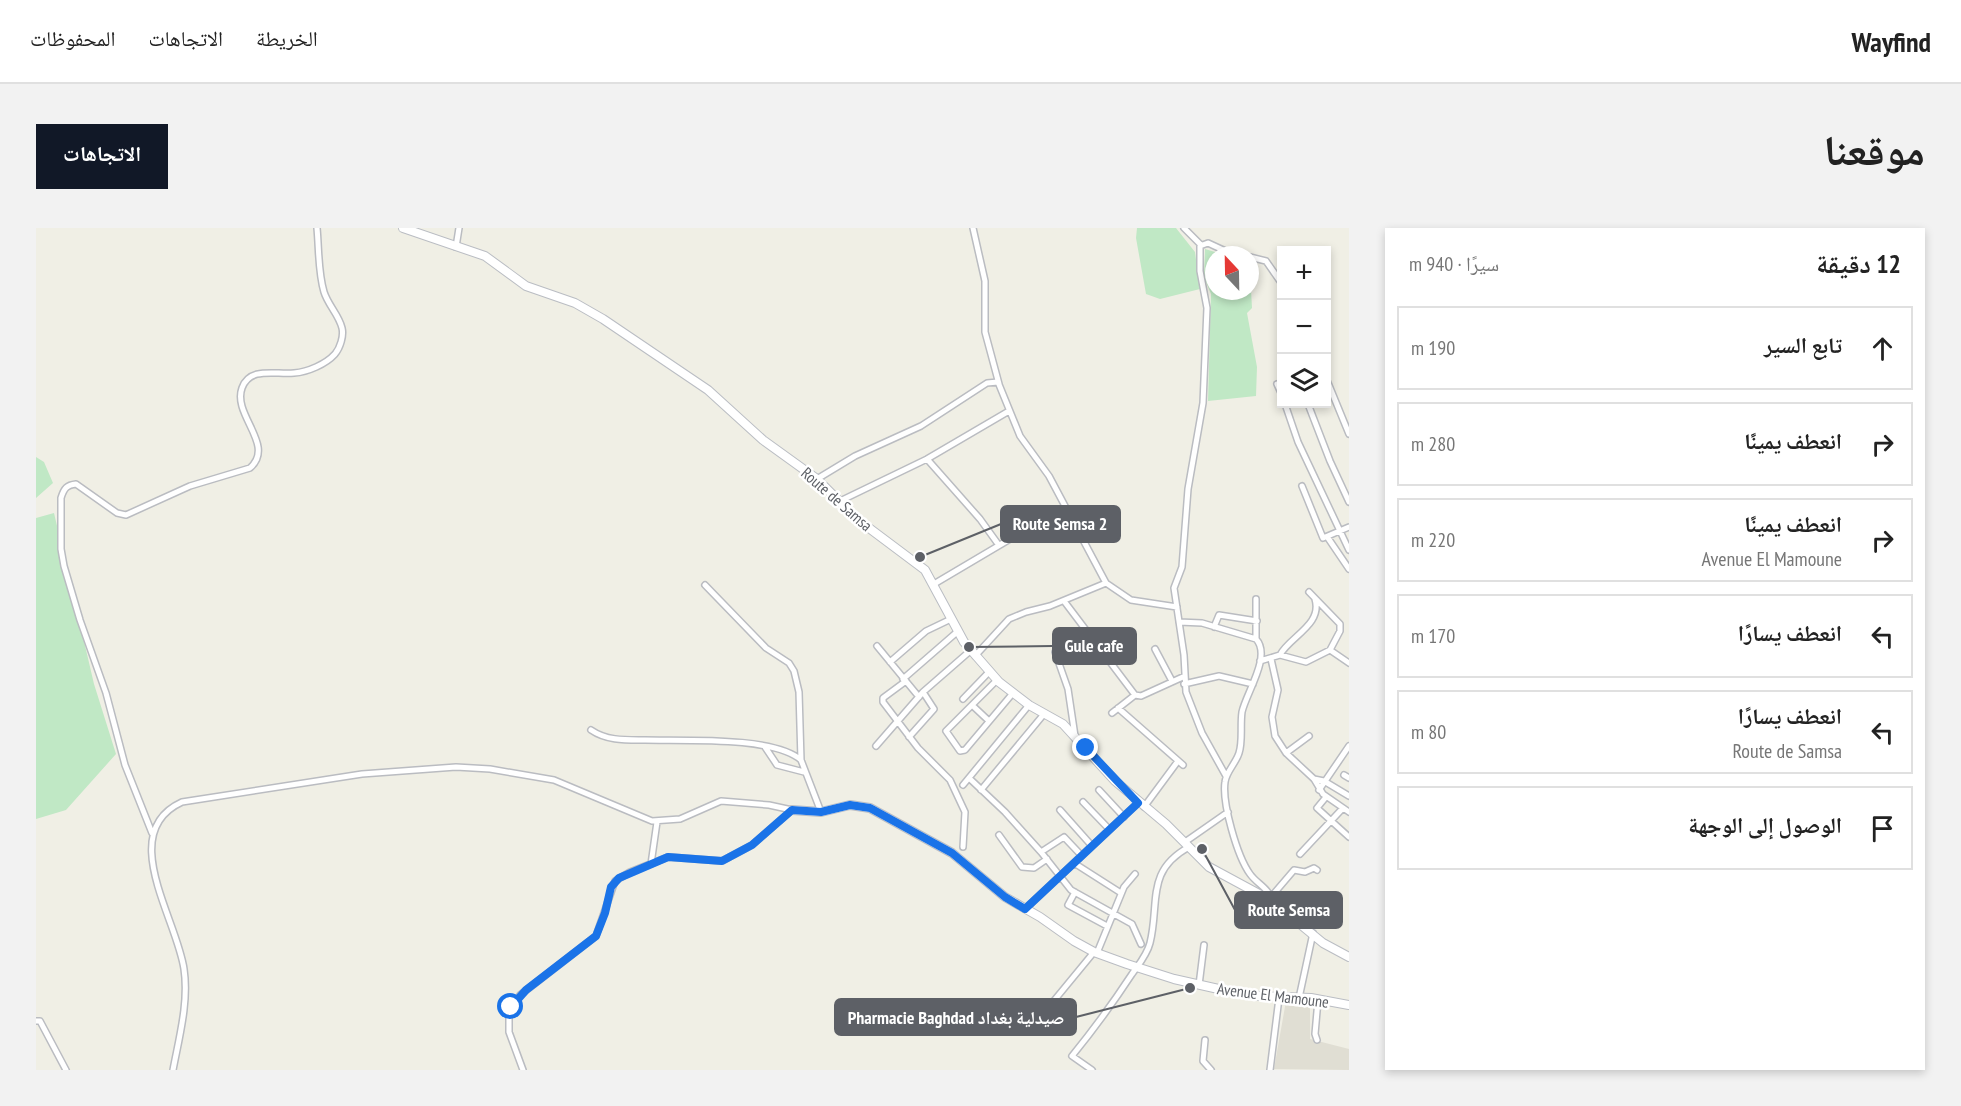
<!DOCTYPE html>
<html lang="ar">
<meta charset="utf-8">
<style>
:root{--surface:#fff;--page:#f2f2f2;--text:#222;--muted:#767676;--line:#e0e0e0;--accent:#111827}
body{margin:0;font-family:"PT Sans Narrow","Noto Naskh Arabic",sans-serif;background:var(--page);color:var(--text);direction:rtl}
.controls{position:absolute;right:18px;top:18px;display:grid;overflow:hidden;border-radius:0px;box-shadow:0 3px 9px #0003}
.controls button{width:54px;height:54px;display:grid;place-items:center;padding:0;border:0;border-bottom:2px solid var(--line);background:var(--surface);color:var(--text);font:30px sans-serif}
.compass{position:absolute;left:1169px;top:18px;width:54px;height:54px;border-radius:50%;background:var(--surface);box-shadow:0 3px 9px #0003;rotate:338deg}
.stop{position:absolute;width:18px;height:18px;margin:-14px;border:4px solid #1a73e8;border-radius:50%;background:#fff}
.stop.end{background:#1a73e8;border-color:#fff;box-shadow:0 2px 6px #0008}
.list{margin:0;padding:0;list-style:none}
h2{display:flex;justify-content:space-between;align-items:center;height:78px;margin:0;padding:0 24px;font-size:26px}
h2 small{font-size:20px;font-weight:400;color:var(--muted)}
.list li{display:grid;grid-template-columns:39px 1fr auto;gap:18px;align-items:center;box-sizing:border-box;height:84px;margin:0 12px 12px;padding:0 12px;border:2px solid var(--line);border-radius:0px}
.list b{display:block;font-size:22px;white-space:nowrap}
.list p{margin:0;font-size:20px;white-space:nowrap;color:var(--muted)}
.list em{font-size:20px;font-style:normal;color:var(--muted)}
.icon{flex:none;width:33px;height:33px;fill:none;stroke:currentColor;stroke-width:2;stroke-linecap:round;stroke-linejoin:round}
.map{position:relative;flex:none;width:1313px;height:842px;overflow:hidden;direction:ltr;border-radius:0px}
header{display:flex;align-items:center;gap:36px;box-sizing:border-box;height:84px;padding:0 30px;background:var(--surface);border-bottom:2px solid var(--line)}
header strong{font-size:28px}
nav{display:flex;gap:33px;margin-inline-start:auto;font-size:21px}
.intro{display:flex;align-items:center;justify-content:space-between;box-sizing:border-box;height:144px;padding:0 36px}
h1{margin:0;font-size:42px}
.button{padding:15px 27px;border-radius:0px;background:var(--accent);color:#fff;font-size:21px;font-weight:700}
main{display:flex;gap:36px;padding:0 36px}
aside{flex:1;background:var(--surface);border-radius:0px;box-shadow:0 3px 9px #0003}
.map>svg:first-child{display:block}
.education{fill:#e0ded3}
.green{fill:#c0e8c5}
.lines{fill:none;stroke-linecap:round;stroke-linejoin:round}
.street-casing{stroke:#babcc1;stroke-width:8}
.secondary-casing{stroke:#babdc3;stroke-width:10}
.street{stroke:#fff;stroke-width:5}
.secondary{stroke:#fff;stroke-width:8}
.route{stroke:#1a73e8;stroke-width:8}
.labels{text-anchor:middle;dominant-baseline:central;stroke-width:5;stroke-linejoin:round;paint-order:stroke}
.street-label{font-size:16px;fill:#5d6066;stroke:#fff}
.leader{fill:none;stroke:#5d6066;stroke-width:2}
.callout-dot{fill:#5d6066;stroke:#fff;stroke-width:2}
.callout{fill:#5d6066;stroke:#5d6066;stroke-width:2}
.callout-label{font-size:18px;text-anchor:middle;font-weight:bold;fill:#fff}
</style>
<header>
<strong>Wayfind</strong>
<nav><a>الخريطة</a><a>الاتجاهات</a><a>المحفوظات</a></nav>
</header>
<div class="intro"><h1>موقعنا</h1><a class="button">الاتجاهات</a></div>
<main>
<aside>
<h2>12 دقيقة<small>سيرًا · 940 m</small></h2>
<ul class="list">
<li><svg class="icon" aria-label="ahead" viewBox="0 0 24 24"><path d="M12 20V5M6 11l6-6 6 6"/></svg><div><b>تابع السير</b></div><em>190 m</em></li>
<li><svg class="icon" aria-label="right" viewBox="0 0 24 24"><path d="M7 20v-9h11M14 6l5 5-5 5"/></svg><div><b>انعطف يمينًا</b></div><em>280 m</em></li>
<li><svg class="icon" aria-label="right" viewBox="0 0 24 24"><path d="M7 20v-9h11M14 6l5 5-5 5"/></svg><div><b>انعطف يمينًا</b><p>Avenue El Mamoune</p></div><em>220 m</em></li>
<li><svg class="icon" aria-label="left" viewBox="0 0 24 24"><path d="M17 20v-9H6M10 6l-5 5 5 5"/></svg><div><b>انعطف يسارًا</b></div><em>170 m</em></li>
<li><svg class="icon" aria-label="left" viewBox="0 0 24 24"><path d="M17 20v-9H6M10 6l-5 5 5 5"/></svg><div><b>انعطف يسارًا</b><p>Route de Samsa</p></div><em>80 m</em></li>
<li><svg class="icon" aria-label="arrive" viewBox="0 0 24 24"><path d="M6 21V4h12l-3 4 3 4H6"/></svg><div><b>الوصول إلى الوجهة</b></div></li>
</ul>
</aside>
<div class="map">
<svg width="1313" height="842" viewBox="0 0 1313 842">
<rect width="100%" height="100%" fill="#f0efe5"/>
<!-- education -->
<path class="education" d="M1250 773 1274 776V811L1313 821V842L1238 841Z"/>
<!-- green -->
<path class="green" d="M1101 0H1140L1159 24 1164 61 1124 71 1110 66 1100 10Z
M1169 21 1189 27H1178V63H1214V34L1217 35 1214 44 1216 80 1211 85 1221 139 1220 168 1172 173 1175 66 1168 49Z
M0 229 8 234 17 255 0 270Z
M18 285 58 456 80 526 30 582 0 591V290Z"/>
<g class="lines">
<defs>
<path id="street" d="M937 0 949 53V104L963 156
M1148 0 1165 17
M420 19 423 0
M1214 29 1230 33 1246 56
M1290 150 1313 206
M1241 156 1246 167
M1249 176 1262 214 1313 322
M1272 176 1294 233 1313 274
M891 231 944 291 962 316
M781 251 819 228 885 198 951 155 962 154 984 208 1013 248 1070 355 1095 372 1141 379
M1266 258 1287 310 1313 299
M802 274 891 231 973 183
M1292 310 1313 341
M898 356 974 311 1035 290
M669 357 730 420 753 435 758 443 763 464 765 532 785 584
M1273 364 1304 396V403L1294 422
M1220 371V411
M1028 373 1099 467 1105 468 1149 448
M1143 394 1166 395 1220 411C1236 428 1210 465 1206 484 1204 498 1207 513 1203 525 1200 535 1190 544 1189 554 1186 575 1201 628 1214 646 1221 656 1233 660 1236 673
M1178 399 1183 387 1221 393
M841 418 883 469
M1119 421 1136 453
M1244 427C1253 409 1287 397 1279 371
M939 428 973 391 990 384 1014 378 1070 355
M1235 431 1242 462 1236 489 1239 508 1250 525 1278 551 1287 566 1313 584
M1224 433 1244 427 1270 434 1294 422 1313 435
M854 434 890 403 915 391
M867 451 921 404
M961 452 910 503 924 523 929 522 977 465
M870 453 847 470V474L882 520 914 552 929 584 927 619
M1148 456 1183 448 1217 456
M927 471 953 444
M937 478 953 493
M1082 480 1147 537
M1076 485 1099 467
M555 502C571 513 590 512 609 512 647 513 737 508 765 532
M1039 508 1032 461 1019 424C1027 414 1043 415 1054 409
M873 509 898 481 887 464
M840 518 887 464 934 423
M729 519 741 537 768 544
M1250 525 1273 508
M1308 547 1313 550
M1190 548 1166 505 1150 464 1148 427 1138 360 1146 339 1152 261 1167 175 1171 80 1164 43V18L1172 15 1198 27
M933 550 969 584 1005 624
M1278 551 1288 553 1313 568
M927 557 993 477
M945 562 1008 486
M1063 562 1088 589
M1283 562 1313 518
M1290 569 1281 580 1313 609
M1047 574 1073 601
M1108 579 1142 533
M1024 582 1056 618
M116 605 89 537 70 465 44 392 28 338 25 321V270C28 260 31 257 40 256L81 285 90 287 154 258 214 240C240 217 196 187 206 160 214 138 240 147 258 145 272 144 290 136 299 126 304 120 308 108 306 100 303 87 292 77 288 64 282 44 283 21 281 0
M963 607 986 639 998 640 1011 631
M1149 614 1192 584
M1264 626 1307 580
M1045 627 1028 609 1005 624 1035 662 1096 696 1105 716
M1038 635 1085 665
M615 636 621 594
M1039 664 1032 677 1071 698
M1235 669 1258 642 1269 644 1278 640 1281 642
M989 681 1102 575
M1061 725 1088 659 1099 646
M1163 757 1168 717
M1263 770 1277 705
M1007 786 1058 724
M0 793H4L30 842
M1169 812 1167 833 1175 842
M1281 812 1279 806 1282 772
M137 842C143 810 153 774 148 741 141 691 80 604 146 574L326 546 420 539 454 541 518 552 616 593 644 591 685 573 733 577 756 582 716 617 686 633 632 629 594 644 579 653 560 708 484 767 473 783V804L487 842
M1056 842 1036 828C1058 801 1077 775 1096 746 1103 736 1111 727 1114 715 1124 675 1109 643 1153 619
M1234 842 1243 770"/>
<path id="secondary" d="M367 0 449 28 490 58 539 75 567 91 672 162 727 212 781 251 821 291 889 342 928 414 963 454 993 477 1027 496 1079 553 1130 596 1173 639 1236 673 1287 715 1313 729
M756 582 785 584 814 577 834 580 916 625 969 669 1004 689 1038 713 1058 724 1091 736 1138 751 1187 762 1223 768 1275 770 1313 777"/>
</defs>
<!-- street casing -->
<use href="#street" class="street-casing"/>
<!-- secondary casing -->
<use href="#secondary" class="secondary-casing"/>
<!-- street -->
<use href="#street" class="street"/>
<!-- secondary -->
<use href="#secondary" class="secondary"/>
</g>
<g class="lines">
<!-- route -->
<path class="route" d="M475 779 490 762 560 708 569 685 575 659 583 650 632 629 686 633 716 617 756 582 785 584 814 577 834 580 916 625 969 669 989 681 1102 575 1050 520"/>
</g>
<g class="labels">
<!-- street labels -->
<g class="street-label">
<text transform="translate(801 271) rotate(41)">Route de Samsa</text>
<text transform="translate(1237 767) rotate(7)">Avenue El Mamoune</text>
</g>
</g>
<!-- callouts -->
<path class="leader" d="M884 329L965 296M933 419L1017 418M1166 621L1199 682M1154 760L1040 789"/>
<g class="callout-dot">
<circle cx="884" cy="329" r="6"/>
<circle cx="933" cy="419" r="6"/>
<circle cx="1166" cy="621" r="6"/>
<circle cx="1154" cy="760" r="6"/>
</g>
<g class="callout">
<rect x="965" y="278" width="119" height="36" rx="6"/>
<rect x="1017" y="400" width="83" height="36" rx="6"/>
<rect x="1199" y="664" width="107" height="36" rx="6"/>
<rect x="799" y="771" width="241" height="36" rx="6"/>
</g>
<g class="callout-label">
<text x="1024" y="302">Route Semsa 2</text>
<text x="1058" y="424">Gule cafe</text>
<text x="1253" y="688">Route Semsa</text>
<text x="920" y="796">Pharmacie Baghdad صيدلية بغداد</text>
</g>
</svg>
<div class="controls">
<button>+</button>
<button>−</button>
<button><svg class="icon" aria-label="layers" viewBox="0 0 24 24"><path d="M12 4l9 5-9 5-9-5zM3 14l9 5 9-5"/></svg></button>
</div>
<svg class="compass" viewBox="-18 -18 36 36"><path d="M0-13l5 13h-10z" fill="#e53935"/><path d="M0 13l5-13h-10z" fill="#767676"/></svg>
<div class="stop" style="left:475px;top:779px"></div>
<div class="stop end" style="left:1050px;top:520px"></div>
</div>
</main>
